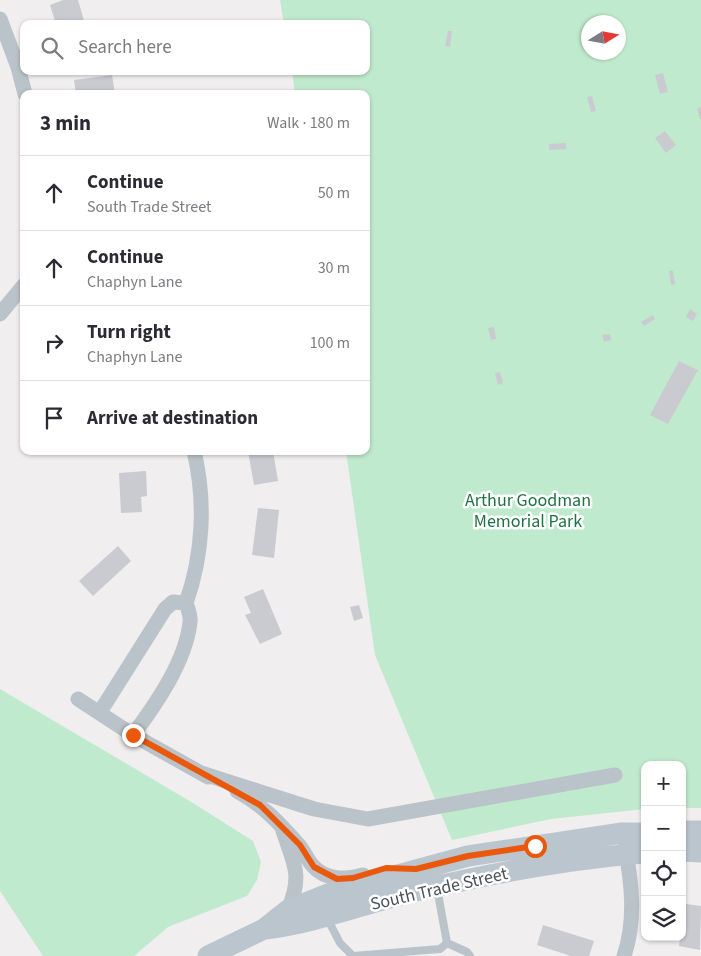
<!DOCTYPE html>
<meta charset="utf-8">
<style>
:root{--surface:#fff;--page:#f2f2f3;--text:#2b2b33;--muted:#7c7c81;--line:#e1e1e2}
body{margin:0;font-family:"Source Sans 3",sans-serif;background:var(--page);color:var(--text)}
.controls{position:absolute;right:15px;bottom:15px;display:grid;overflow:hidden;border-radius:10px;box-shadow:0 1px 4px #0004}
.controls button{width:45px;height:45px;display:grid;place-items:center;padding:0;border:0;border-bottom:1px solid var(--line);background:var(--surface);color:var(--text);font:25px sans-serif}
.compass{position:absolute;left:581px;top:15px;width:45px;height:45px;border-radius:50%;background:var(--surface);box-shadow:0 1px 4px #0004;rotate:79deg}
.stop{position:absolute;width:15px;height:15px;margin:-11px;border:4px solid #ea580c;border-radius:50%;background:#fff}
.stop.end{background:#ea580c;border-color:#fff;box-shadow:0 1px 5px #0008}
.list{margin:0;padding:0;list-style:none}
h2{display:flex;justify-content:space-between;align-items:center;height:65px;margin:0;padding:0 20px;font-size:21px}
h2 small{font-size:16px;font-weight:400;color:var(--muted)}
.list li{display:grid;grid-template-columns:32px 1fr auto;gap:15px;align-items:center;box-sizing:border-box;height:75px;padding:0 20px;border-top:1px solid var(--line)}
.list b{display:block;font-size:19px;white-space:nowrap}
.list p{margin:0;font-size:16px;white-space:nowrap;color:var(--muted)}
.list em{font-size:16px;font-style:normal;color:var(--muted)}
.icon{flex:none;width:28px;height:28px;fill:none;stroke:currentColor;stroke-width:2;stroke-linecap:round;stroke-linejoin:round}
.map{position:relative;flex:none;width:701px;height:956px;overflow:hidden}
.search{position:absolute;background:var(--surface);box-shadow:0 1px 4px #0004;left:20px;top:20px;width:350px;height:55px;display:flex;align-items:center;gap:12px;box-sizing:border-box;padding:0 18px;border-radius:10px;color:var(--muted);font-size:19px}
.panel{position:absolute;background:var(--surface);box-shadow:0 1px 4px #0004;left:20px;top:90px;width:350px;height:365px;border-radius:10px}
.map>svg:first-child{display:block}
.green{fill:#c0eace;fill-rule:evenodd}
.building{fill:#c9cbd0}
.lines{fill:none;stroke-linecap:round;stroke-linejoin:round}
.service{stroke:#bac3c9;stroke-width:8}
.minor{stroke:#bac3c9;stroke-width:15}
.secondary{stroke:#bbc5ce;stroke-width:21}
.route{stroke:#ea580c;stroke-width:6}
.labels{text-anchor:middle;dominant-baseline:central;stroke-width:5;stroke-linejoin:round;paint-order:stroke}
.park-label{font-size:18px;fill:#207344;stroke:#fff}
.street-label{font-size:18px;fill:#485259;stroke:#fff}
</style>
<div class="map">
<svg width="701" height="956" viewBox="0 0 701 956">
<rect width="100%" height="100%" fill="#f0eeee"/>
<!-- green -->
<path class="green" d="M280 0H701V808H682V765H645V809L551 819 452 840 375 655 346 451H366V94H295L292 71H366V24H284ZM588 22H618V52H588Z
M0 689 193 803 253 841 261 862 257 880 247 896 168 927 134 956H43L0 891Z"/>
<!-- building -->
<path class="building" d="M63 0H78L85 24H56L50 5Z
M448 31H452L450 47 445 46Z
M663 73 668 92 660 94 655 75Z
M112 75 115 94H76L74 80Z
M592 96 596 111 591 112 587 97Z
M701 107V119H700L697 108Z
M665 131 676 145 666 153 655 138Z
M566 143V149L549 150V144Z
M669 271H673L675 284 671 285Z
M690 309 697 314 693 321 686 317Z
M653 315 655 319 644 326 641 322Z
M494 327 496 339 491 340 488 328Z
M610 334 611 340 604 342 602 335Z
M679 361 698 370 668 424 650 415Z
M500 372 503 383 498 385 495 373Z
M248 451H273L278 481 254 485Z
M146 471 147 496 141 497 142 512 121 513 119 473Z
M258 508 279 510 274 558 252 555Z
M118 546 131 561 93 596 79 581Z
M263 589 282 634 260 644 245 615 251 613 244 597Z
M359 605 363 618 354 621 350 607Z
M686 904 701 906 700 950 679 946 680 937H682Z
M543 925 594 941 589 956H571L537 945Z"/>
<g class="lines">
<!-- service -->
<path class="service" d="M327 918 340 943 353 956 440 949 447 943 437 888
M447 943 467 952 470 956"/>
<!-- minor -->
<path class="minor" d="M0 19 18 67 25 94
M0 314 24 285
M186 603C203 555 206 502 194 451
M78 699 133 735 208 777
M100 712 165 609 173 602 186 603C188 609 191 616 190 622 186 661 156 704 133 735
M201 773 314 809 368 819 615 775
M237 791C262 804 280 824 298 844 304 850 307 860 313 866 325 880 347 880 363 875
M283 831C294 864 303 875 288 910
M624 956C636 921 632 883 625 847"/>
<!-- secondary -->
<path class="secondary" d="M682 831H701
M682 851 701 852
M265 929C315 923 363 904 412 892 488 874 567 859 645 853
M208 956 264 929 288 910 328 894 468 856 622 833H645"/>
</g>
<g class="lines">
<!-- route -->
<path class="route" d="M133 735 260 805 300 845 314 867 337 879 353 878 386 868 416 869 468 856 535 846"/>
</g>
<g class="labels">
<!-- park labels -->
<g class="park-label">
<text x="528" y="500">Arthur Goodman<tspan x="528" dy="21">Memorial Park</tspan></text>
</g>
<!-- street labels -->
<g class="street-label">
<text transform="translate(439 889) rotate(-13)">South Trade Street</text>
</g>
</g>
</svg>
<div class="controls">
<button>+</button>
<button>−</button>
<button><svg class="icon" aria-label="locate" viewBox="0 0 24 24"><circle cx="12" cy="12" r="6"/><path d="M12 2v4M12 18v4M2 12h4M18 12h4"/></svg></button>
<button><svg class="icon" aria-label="layers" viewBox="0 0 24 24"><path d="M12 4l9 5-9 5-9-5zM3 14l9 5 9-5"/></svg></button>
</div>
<svg class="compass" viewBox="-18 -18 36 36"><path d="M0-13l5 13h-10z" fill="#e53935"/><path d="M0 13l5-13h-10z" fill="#7c7c81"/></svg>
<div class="stop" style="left:535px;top:846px"></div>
<div class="stop end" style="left:133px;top:735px"></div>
<div class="search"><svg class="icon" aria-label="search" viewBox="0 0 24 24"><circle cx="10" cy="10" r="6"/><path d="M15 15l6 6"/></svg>Search here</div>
<section class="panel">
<h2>3 min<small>Walk · 180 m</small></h2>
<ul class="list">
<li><svg class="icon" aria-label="ahead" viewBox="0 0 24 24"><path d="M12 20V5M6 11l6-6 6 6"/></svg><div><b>Continue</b><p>South Trade Street</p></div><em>50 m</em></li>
<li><svg class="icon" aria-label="ahead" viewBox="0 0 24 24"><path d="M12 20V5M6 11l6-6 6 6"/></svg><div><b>Continue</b><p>Chaphyn Lane</p></div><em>30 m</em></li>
<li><svg class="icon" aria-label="right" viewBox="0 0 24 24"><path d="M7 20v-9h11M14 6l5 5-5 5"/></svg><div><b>Turn right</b><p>Chaphyn Lane</p></div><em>100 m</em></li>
<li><svg class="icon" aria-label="arrive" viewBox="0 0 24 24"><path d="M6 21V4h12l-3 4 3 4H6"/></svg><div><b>Arrive at destination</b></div></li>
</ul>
</section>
</div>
